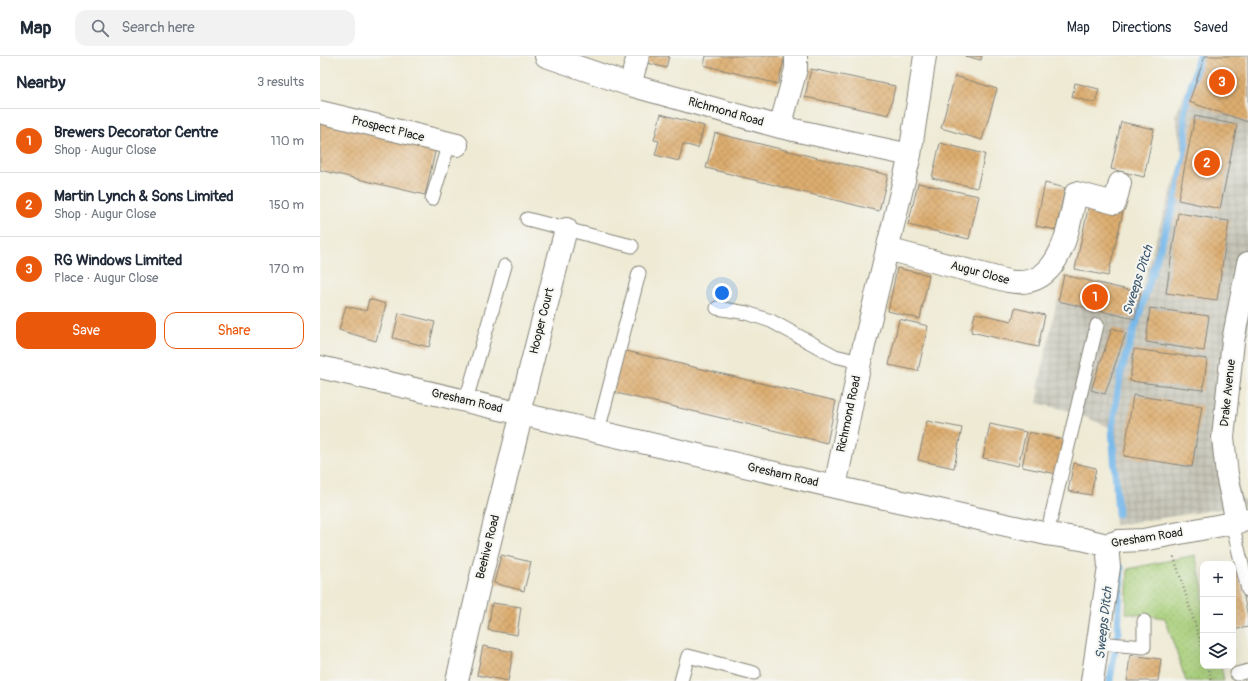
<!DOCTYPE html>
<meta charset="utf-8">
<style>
:root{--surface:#fff;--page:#f2f2f3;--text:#1f2937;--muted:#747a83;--line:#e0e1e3;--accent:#ea580c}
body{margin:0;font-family:Pangolin,sans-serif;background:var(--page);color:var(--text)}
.controls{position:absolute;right:12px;bottom:12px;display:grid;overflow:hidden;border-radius:8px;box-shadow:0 4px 16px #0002}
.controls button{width:36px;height:36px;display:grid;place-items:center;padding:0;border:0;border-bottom:1px solid var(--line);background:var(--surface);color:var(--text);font:20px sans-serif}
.you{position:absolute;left:402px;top:237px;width:14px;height:14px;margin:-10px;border:3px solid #fff;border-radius:50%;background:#1a73e8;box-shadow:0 0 0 6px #1a73e833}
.badge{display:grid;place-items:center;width:26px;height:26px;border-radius:50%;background:var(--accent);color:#fff;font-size:13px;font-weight:700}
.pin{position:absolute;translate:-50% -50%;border:2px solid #fff;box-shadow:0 1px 4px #0006}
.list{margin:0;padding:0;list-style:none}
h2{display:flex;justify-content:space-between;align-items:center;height:52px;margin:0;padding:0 16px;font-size:17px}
h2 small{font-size:13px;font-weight:400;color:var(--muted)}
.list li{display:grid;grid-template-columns:26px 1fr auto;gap:12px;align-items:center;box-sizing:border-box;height:64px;padding:0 16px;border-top:1px solid var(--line)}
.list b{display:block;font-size:15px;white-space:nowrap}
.list p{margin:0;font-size:13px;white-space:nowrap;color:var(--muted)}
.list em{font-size:13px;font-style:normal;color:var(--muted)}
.actions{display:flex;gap:8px;padding:12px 16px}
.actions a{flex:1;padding:9px 0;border:1px solid var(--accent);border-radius:12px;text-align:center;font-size:14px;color:var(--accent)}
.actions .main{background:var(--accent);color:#fff}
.icon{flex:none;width:22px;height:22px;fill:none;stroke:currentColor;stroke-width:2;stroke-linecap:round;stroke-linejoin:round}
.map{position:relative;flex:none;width:928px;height:625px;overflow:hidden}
header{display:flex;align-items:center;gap:24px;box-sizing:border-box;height:56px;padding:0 20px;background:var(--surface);border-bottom:1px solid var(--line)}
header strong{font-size:19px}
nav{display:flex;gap:22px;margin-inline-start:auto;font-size:14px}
.search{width:280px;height:36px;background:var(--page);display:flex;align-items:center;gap:10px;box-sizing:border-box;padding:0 14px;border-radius:12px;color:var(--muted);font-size:15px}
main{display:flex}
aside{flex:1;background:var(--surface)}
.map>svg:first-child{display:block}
.industrial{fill:url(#industrial-grid)}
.park{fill:url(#park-dots);stroke:#62764b}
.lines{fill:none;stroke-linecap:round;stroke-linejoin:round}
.stream{stroke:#74b7ea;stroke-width:7}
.building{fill:url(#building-cross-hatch)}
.service-casing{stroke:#858378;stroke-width:15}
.minor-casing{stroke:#858378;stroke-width:24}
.path{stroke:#858378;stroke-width:2.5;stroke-dasharray:1 3;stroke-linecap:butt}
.service{stroke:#fff;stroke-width:13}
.minor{stroke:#fff;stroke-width:22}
.labels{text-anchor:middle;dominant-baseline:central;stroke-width:4;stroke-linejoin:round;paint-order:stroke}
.street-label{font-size:12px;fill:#1c1c1c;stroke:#f6f6f2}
.water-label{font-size:13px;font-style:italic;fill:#3f5a6e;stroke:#f6f6f2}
</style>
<header>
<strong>Map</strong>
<div class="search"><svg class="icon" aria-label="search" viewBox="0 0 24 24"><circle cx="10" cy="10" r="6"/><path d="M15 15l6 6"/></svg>Search here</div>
<nav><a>Map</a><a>Directions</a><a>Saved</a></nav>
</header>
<main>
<aside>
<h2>Nearby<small>3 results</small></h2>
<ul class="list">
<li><span class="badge">1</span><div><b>Brewers Decorator Centre</b><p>Shop · Augur Close</p></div><em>110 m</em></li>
<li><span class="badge">2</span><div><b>Martin Lynch &amp; Sons Limited</b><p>Shop · Augur Close</p></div><em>150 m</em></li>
<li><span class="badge">3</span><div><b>RG Windows Limited</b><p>Place · Augur Close</p></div><em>170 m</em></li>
</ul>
<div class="actions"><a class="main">Save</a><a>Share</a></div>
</aside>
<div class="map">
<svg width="928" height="625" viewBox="0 0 928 625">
<defs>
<pattern id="industrial-grid" width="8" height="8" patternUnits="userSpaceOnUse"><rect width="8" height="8" fill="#c6c5b8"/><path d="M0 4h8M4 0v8" fill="none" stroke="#aaa99e"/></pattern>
<pattern id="park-dots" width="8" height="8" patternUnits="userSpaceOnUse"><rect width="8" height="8" fill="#a8cf7a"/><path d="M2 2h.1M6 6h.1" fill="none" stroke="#90b169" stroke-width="1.8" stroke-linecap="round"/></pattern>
<pattern id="building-cross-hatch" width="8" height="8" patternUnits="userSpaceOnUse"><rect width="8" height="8" fill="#ddad6f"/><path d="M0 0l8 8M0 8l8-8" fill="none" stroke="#bd9460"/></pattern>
</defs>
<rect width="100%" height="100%" fill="#f6f6f2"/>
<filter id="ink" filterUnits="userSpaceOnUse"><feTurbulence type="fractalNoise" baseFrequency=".025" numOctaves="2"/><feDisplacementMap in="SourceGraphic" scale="8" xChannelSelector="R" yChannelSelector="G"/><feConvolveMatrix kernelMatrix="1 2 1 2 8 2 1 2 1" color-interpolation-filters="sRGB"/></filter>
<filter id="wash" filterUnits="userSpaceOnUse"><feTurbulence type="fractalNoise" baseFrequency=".012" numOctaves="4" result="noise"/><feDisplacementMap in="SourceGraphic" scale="16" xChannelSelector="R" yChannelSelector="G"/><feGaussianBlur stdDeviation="0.9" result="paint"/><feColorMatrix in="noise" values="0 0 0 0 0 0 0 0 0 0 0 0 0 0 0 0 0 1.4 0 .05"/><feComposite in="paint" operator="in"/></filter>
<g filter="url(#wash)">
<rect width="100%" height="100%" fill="#eeead4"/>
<!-- industrial -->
<path class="industrial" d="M882 0H928V275L912 391 920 439 927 449 795 469 792 372 750 355 717 347 720 333 718 332 737 244 738 245 744 219 821 236 839 172 863 100 855 59Z"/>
<!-- park -->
<path class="park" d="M875 499 883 532V610H901L904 625H866L845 562 806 557 808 513Z"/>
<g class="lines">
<!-- stream -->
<path class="stream" d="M798 458 792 372 801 316 859 132 867 91 864 57 879 0
M790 625 798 577 801 512"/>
</g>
<g id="blocks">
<!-- building -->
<path class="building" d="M326 0H349L346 12 324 6Z
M386 0H465L458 28 384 9Z
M645 0H662L661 4Z
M885 0H928V66L869 46Z
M491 13 575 30 569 59 485 41Z
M635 20 677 33 662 84 621 72Z
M755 27 779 33 775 47 752 41Z
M341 58 384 70 378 92 363 88 359 105 335 99 339 85 334 84Z
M875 60 917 69 900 153 858 144Z
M0 64 116 92 105 139 0 114Z
M801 66 834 73 824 121 791 113Z
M395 77 568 119 559 155 386 112Z
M620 87 665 98 657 132 612 122Z
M598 127 659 140 649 183 588 169Z
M725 127 745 132 736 174 716 170Z
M769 148 803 156 788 220 755 213Z
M858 157 909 165 897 244 846 237Z
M577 212 609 219 600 263 568 255Z
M744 219 821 237 815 263 738 245Z
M49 243 66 248 56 285 19 274 26 250 46 255Z
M695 252 725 259 718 291 651 276 655 257 692 265Z
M830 252 889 260 884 295 826 286Z
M79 257 115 266 109 291 73 282Z
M579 263 608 270 598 315 569 309Z
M792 272 806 277 785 338 771 334Z
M814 293 887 303 883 334 810 325Z
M302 294 516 345 507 387 292 336Z
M813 339 882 350 872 411 804 400Z
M607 365 642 372 634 412 598 404Z
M670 368 706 376 698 410 663 402Z
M709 376 744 384 737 418 702 411Z
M754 407 776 412 771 439 748 435Z
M181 499 211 506 204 535 174 527Z
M918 512 928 561V571L913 574V513Z
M172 547 201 551 197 579 168 574Z
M163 590 193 596 188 625 157 619Z
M810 599 841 603 838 625H807Z"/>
</g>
</g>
<g filter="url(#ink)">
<use href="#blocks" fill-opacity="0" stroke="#858378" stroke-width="1"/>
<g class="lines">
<defs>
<path id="service" d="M112 143 129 87
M207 163 312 190
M397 252 427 257 451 265 515 300 540 306
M146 344 185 210
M278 375 319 217
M912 467 928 534
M727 478 777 269
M778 587 824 591V565
M917 618 928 615
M361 625 368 600 434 617"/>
<path id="minor" d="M226 0 310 29 460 71 590 99
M310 29 318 0
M0 56 137 89
M460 71 476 13V0
M567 193 688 225C741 235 748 173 756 137L795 147 800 127
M0 311 515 431 727 478 762 483 787 489 799 485 823 484 928 464
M199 357 246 173
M515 431 540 306 590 99 605 0
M917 466 907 419 903 381 913 285 928 207
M137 625 160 525 202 357
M772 625 789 511 787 489"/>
</defs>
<!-- service casing -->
<use href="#service" class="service-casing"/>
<!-- minor casing -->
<use href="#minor" class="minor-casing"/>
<!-- path -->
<path class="path" d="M854 501 883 594
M888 610 892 625"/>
<!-- service -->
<use href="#service" class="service"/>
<!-- minor -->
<use href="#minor" class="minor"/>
</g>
</g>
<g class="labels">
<!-- street labels -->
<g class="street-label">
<text transform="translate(406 56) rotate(16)">Richmond Road</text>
<text transform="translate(68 73) rotate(14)">Prospect Place</text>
<text transform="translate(660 217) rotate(15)">Augur Close</text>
<text transform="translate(222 265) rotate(-76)">Hooper Court</text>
<text transform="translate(908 337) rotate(-84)">Drake Avenue</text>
<text transform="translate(147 345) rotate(13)">Gresham Road</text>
<text transform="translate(529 358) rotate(-78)">Richmond Road</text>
<text transform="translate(463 419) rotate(13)">Gresham Road</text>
<text transform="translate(827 482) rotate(-9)">Gresham Road</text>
<text transform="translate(168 491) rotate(-76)">Beehive Road</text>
</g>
<!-- water labels -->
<g class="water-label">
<text transform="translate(818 224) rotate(-72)">Sweeps Ditch</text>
<text transform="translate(784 567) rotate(-84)">Sweeps Ditch</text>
</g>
</g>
</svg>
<div class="controls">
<button>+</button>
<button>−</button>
<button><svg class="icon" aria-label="layers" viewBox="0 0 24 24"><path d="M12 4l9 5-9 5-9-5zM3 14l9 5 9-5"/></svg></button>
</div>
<div class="you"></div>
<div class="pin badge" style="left:775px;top:241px">1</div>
<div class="pin badge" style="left:887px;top:107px">2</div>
<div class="pin badge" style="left:902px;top:26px">3</div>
</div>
</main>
